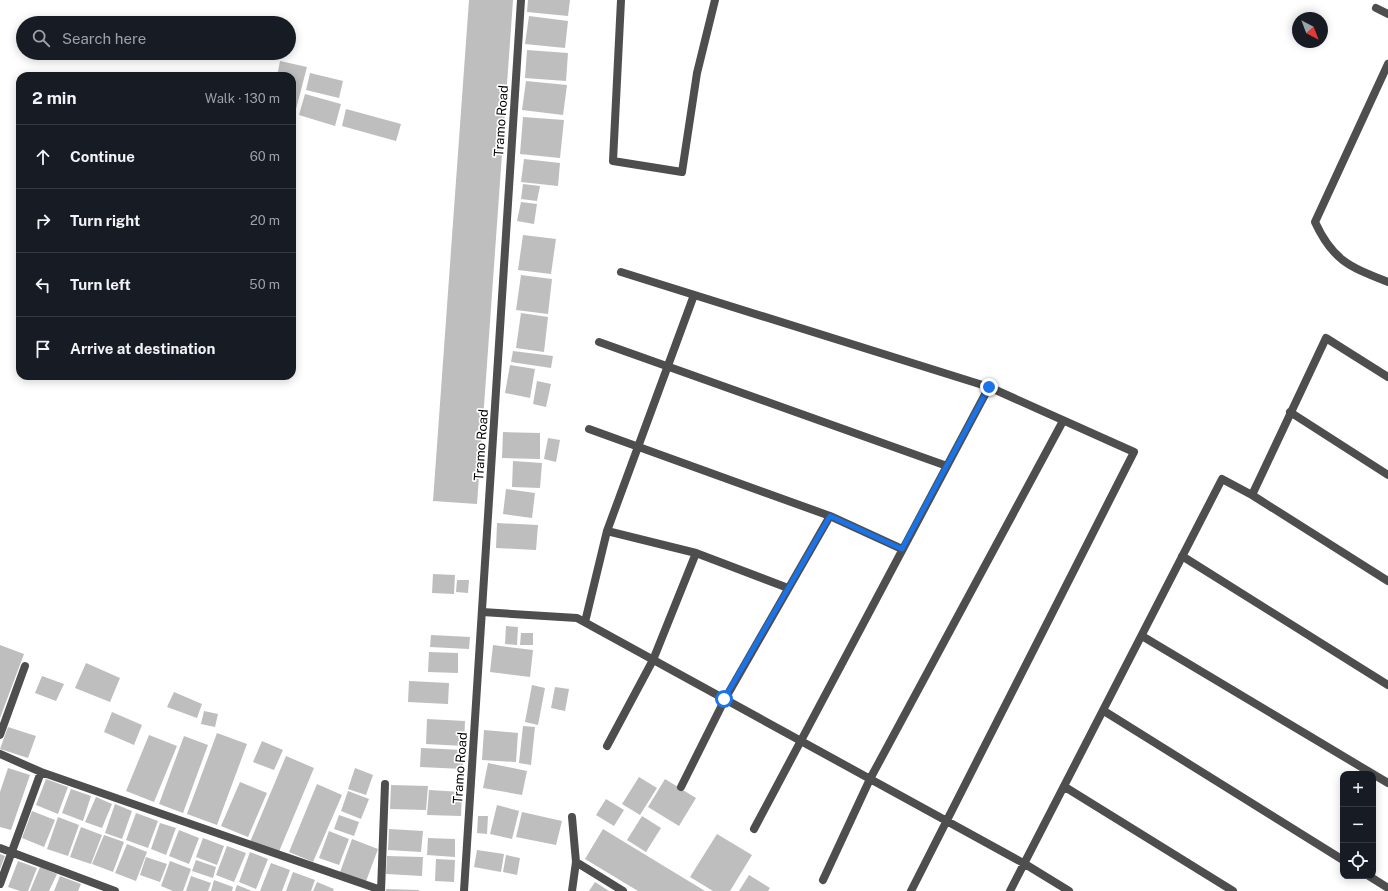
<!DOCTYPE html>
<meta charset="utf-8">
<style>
:root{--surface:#171b24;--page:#20242c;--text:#f1f3f6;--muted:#9ea1a6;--line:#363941}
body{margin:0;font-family:"Public Sans",sans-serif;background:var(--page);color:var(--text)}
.controls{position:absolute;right:12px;bottom:12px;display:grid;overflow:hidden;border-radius:8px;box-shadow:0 2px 10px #0003}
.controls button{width:36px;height:36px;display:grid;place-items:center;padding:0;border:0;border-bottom:1px solid var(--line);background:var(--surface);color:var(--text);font:20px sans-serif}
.compass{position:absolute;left:1292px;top:12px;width:36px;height:36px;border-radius:50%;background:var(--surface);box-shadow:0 2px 10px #0003;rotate:138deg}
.stop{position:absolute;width:12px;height:12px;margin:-9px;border:3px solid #1a73e8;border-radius:50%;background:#fff}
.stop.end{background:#1a73e8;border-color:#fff;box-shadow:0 1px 4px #0008}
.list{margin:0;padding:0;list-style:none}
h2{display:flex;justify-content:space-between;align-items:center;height:52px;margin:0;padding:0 16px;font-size:17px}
h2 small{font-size:13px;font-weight:400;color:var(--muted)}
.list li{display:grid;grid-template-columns:26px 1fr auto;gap:12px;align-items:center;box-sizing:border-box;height:64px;padding:0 16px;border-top:1px solid var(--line)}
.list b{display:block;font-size:15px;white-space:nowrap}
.list em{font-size:13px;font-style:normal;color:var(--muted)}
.icon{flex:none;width:22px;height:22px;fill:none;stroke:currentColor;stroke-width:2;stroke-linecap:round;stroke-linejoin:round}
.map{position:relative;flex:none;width:1388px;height:891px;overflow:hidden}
.search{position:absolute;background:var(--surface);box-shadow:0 2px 10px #0003;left:16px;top:16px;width:280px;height:44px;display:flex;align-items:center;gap:10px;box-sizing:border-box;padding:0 14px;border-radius:22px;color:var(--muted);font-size:15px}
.panel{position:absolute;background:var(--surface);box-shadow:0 2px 10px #0003;left:16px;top:72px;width:280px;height:308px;border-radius:12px}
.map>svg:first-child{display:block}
.building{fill:#bebebe}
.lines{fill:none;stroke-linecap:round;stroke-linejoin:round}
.minor{stroke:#4e4e4e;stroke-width:8}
.tertiary{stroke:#4e4e4e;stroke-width:8}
.route{stroke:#1a73e8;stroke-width:5}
.labels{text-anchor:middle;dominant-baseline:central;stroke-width:3.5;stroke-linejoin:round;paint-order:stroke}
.street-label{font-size:13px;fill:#000;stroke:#fff}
</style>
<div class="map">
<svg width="1388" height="891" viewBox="0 0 1388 891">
<rect width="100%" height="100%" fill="#fff"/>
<!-- building -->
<path class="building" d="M469 0H513L477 504 433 501Z
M528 0H570L568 16 527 12Z
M529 16 568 21 565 48 525 44Z
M527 50 568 53 566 81 525 78Z
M280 61 307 67 295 113 292 112V76H277Z
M310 73 343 81 339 98 306 90Z
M526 81 567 85 563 115 522 110Z
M305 94 341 104 335 126 299 115Z
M346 109 401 124 396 141 342 126Z
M523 117 564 120 560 158 520 154Z
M524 159 560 163 558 186 521 182Z
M523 184 540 186 537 201 521 199Z
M521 202 537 204 534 224 517 221Z
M523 235 556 239 551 274 518 270Z
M521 275 552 279 548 314 516 310Z
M521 313 548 317 544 352 516 348Z
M513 351 553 356 551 368 511 362Z
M510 365 535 369 530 398 505 393Z
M537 381 551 384 546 407 533 404Z
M503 432 540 433V459L502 458Z
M548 438 560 440 556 462 544 459Z
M513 461 542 463 540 488 512 487Z
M506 489 535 493 532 518 503 514Z
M497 523 538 525 536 550 496 548Z
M433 574 455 575 454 594 432 593Z
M457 580H469L468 593 456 592Z
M506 626 518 627 517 645 505 644Z
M521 633H533V645H520Z
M431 635 470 637 469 649 430 647Z
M0 645 24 654 0 718Z
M493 645 533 650 530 677 490 672Z
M429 652 458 653V673L428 672Z
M86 663 120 678 110 702 75 688Z
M42 676 64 684 56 701 35 693Z
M409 681 449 683 448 704 408 702Z
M532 685 545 688 538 725 525 722Z
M555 687 569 689 565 711 551 708Z
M174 692 202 704 197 718 167 707Z
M204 711 218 714 215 727 201 724Z
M112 712 142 725 134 745 104 732Z
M427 719 465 721 464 746 426 744Z
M523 726 535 727 531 765 519 763Z
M8 727 36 736 28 758 0 749Z
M484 730 518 733 516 762 482 760Z
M217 733 247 744 217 825 187 814Z
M149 735 177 746 154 802 126 791Z
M184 736 208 745 183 813 159 804Z
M262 741 283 750 274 770 253 762Z
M421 748 464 750 463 769 420 767Z
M286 756 314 768 278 854 250 842Z
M488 763 527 771 522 795 483 788Z
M8 768 30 775 11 830 0 827V792Z
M355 768 373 775 366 795 348 789Z
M639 777 657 788 640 815 622 804Z
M46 779 68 787 58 814 36 805Z
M665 779 696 798 679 826 648 807Z
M240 782 267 793 248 837 221 826Z
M317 784 342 795 313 862 289 852Z
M391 785 428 786 426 810 390 809Z
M71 789 91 796 83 821 62 813Z
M429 790 462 792 461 816 427 815Z
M348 791 369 799 361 819 341 811Z
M96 797 112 804 102 828 85 822Z
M606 799 624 810 614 826 596 815Z
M115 804 132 811 122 839 105 833Z
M497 805 519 811 512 839 490 834Z
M32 811 55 820 44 847 22 838Z
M522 812 562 821 556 845 516 837Z
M136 813 158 821 148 848 126 840Z
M339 815 359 822 354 836 334 829Z
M478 816H488L487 834 477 833Z
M642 816 661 828 646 852 627 840Z
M58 817 79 825 68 856 47 849Z
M160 823 176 828 166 855 151 849Z
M81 827 102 835 91 864 70 857Z
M389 829 423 831 421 852 388 850Z
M603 829 649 857 705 891H638L585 859Z
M179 830 199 838 189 864 169 856Z
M329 831 349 839 339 865 319 858Z
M717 834 752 855 730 891H713L690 877Z
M104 835 124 842 113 872 92 864Z
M203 838 224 846 217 865 196 857Z
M428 838 455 839V857L427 855Z
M352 839 378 849 365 884 339 875Z
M127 844 147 852 136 881 115 873Z
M227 846 246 853 234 882 216 875Z
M477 850 504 854 501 872 474 867Z
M250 852 268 859 256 889 239 882Z
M0 854 5 856 0 869Z
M506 855 520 858 517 875 503 872Z
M387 856 423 857 422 876 386 874Z
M146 857 167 864 160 882 140 875Z
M436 859 455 860 454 882 435 881Z
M196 860 216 867 213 878 192 871Z
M18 861 37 868 28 891H20L8 887Z
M170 861 191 869 183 891H173L161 886Z
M271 863 290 870 282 891H260Z
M40 867 57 874 49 891H30Z
M293 872 315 880 311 891H286Z
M749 875 770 888 768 891H739Z
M60 876 81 884 78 891H54Z
M191 876 211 883 208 891H186Z
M214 880 233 887 232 891H211Z
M317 882 334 889 333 891H313Z
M595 882 609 891H589Z
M237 885 252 891H235Z
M386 889 419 890V891H386Z"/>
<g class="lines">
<!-- minor -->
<path class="minor" d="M621 0 613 161 682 172 697 73 715 0
M1376 8 1388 14
M1388 64 1315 222C1333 261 1350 267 1388 282
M621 272 989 387 1134 452 911 891
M599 342 947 466
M1290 412 1388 475
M589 429 830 516 725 699 681 787
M1252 495 1388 581
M830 516 902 549
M607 531 694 295
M696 553 788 588
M1182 556 1388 685
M482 612 577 618 1025 864 1069 891
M585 622 607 531 696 553 653 660 607 746
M1142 636 1388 783
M1104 711 1343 860
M0 735 25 666
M0 754 41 772 381 890
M1065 787 1233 891
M572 817 576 862 572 891
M754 829 989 387
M0 848 115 891
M576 862 623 891
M1369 876 1388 888
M823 880 870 779 1063 421
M0 884 41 772
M381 891 385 784
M1010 891 1222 479 1252 495 1326 338 1388 377"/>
<!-- tertiary -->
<path class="tertiary" d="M464 891 521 0"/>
</g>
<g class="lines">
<!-- route -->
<path class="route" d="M724 699 830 516 902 549 989 387"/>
</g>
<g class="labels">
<!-- street labels -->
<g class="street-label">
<text transform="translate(501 121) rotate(-86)">Tramo Road</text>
<text transform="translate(481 445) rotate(-86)">Tramo Road</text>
<text transform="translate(460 768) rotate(-86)">Tramo Road</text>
</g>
</g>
</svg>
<div class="controls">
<button>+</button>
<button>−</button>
<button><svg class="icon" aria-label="locate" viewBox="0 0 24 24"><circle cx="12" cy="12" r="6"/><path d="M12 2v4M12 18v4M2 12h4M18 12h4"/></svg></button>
</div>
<svg class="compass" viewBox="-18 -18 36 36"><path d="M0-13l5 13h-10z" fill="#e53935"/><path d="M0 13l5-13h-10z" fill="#9ea1a6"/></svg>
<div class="stop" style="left:724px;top:699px"></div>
<div class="stop end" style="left:989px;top:387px"></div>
<div class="search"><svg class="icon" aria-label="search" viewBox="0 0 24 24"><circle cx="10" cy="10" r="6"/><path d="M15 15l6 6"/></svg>Search here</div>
<section class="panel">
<h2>2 min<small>Walk · 130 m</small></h2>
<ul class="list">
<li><svg class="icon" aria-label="ahead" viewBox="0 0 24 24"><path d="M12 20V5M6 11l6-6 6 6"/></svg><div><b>Continue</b></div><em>60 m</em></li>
<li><svg class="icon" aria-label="right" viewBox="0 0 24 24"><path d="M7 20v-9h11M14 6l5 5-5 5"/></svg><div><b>Turn right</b></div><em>20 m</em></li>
<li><svg class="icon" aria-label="left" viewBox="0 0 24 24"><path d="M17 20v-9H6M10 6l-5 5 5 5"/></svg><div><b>Turn left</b></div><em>50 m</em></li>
<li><svg class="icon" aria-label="arrive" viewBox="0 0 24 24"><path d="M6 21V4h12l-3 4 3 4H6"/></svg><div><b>Arrive at destination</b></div></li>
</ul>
</section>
</div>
